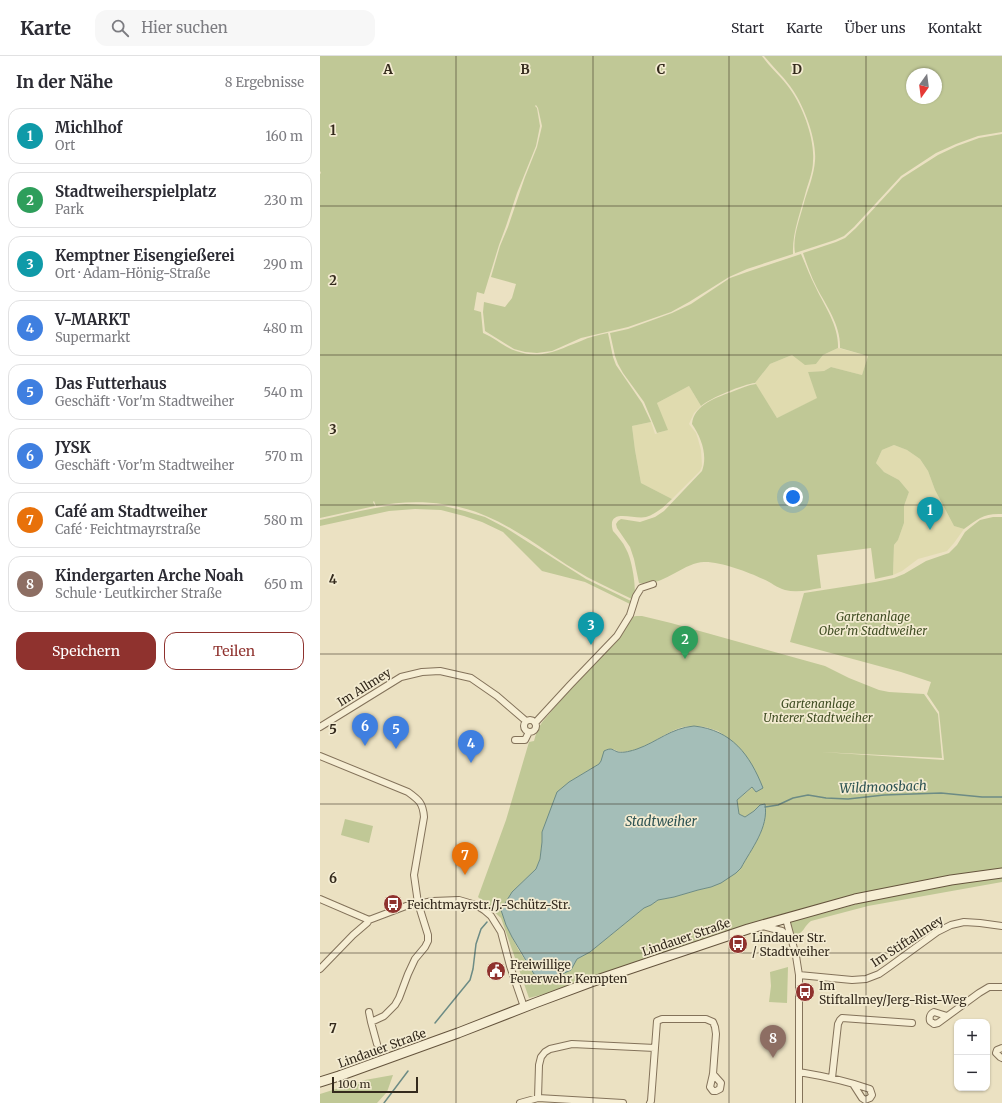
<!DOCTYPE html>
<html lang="de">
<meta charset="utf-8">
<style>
:root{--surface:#fff;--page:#f7f7f7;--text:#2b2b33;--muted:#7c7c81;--line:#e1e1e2;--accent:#8f322e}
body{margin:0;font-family:Merriweather,serif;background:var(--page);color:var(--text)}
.controls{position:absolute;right:12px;bottom:12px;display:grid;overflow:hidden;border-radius:8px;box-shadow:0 1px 3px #0004}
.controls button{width:36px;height:36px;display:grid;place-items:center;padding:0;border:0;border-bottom:1px solid var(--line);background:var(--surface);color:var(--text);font:20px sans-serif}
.compass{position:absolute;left:586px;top:12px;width:36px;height:36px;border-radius:50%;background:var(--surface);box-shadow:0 1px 3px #0004;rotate:194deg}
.scale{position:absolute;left:12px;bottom:10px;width:86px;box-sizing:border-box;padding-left:4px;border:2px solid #342a1d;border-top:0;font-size:11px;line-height:14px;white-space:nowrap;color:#342a1d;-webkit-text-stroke:3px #f3ebd1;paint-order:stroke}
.you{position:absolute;left:473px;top:441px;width:14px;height:14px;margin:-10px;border:3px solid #fff;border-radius:50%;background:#1a73e8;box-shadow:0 0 0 6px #1a73e833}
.badge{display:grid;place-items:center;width:26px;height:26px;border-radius:50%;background:var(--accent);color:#fff;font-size:13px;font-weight:700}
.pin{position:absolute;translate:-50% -33px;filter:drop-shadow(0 1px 2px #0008)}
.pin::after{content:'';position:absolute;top:21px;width:14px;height:12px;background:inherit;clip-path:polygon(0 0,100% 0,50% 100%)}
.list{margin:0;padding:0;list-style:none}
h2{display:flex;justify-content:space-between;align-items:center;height:52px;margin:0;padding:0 16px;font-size:17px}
h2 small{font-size:13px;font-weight:400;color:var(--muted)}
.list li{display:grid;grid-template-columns:26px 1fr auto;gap:12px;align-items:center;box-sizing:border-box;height:56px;margin:0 8px 8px;padding:0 8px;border:1px solid var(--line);border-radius:12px}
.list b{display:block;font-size:15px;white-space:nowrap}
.list p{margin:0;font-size:13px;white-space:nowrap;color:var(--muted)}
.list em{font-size:13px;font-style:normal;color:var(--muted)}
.actions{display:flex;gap:8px;padding:12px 16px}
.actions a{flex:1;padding:9px 0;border:1px solid var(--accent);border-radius:12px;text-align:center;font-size:14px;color:var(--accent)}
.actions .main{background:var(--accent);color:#fff}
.icon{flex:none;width:22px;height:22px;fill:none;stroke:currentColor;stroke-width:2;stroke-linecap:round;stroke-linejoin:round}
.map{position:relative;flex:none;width:682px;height:1047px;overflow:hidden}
header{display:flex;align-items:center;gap:24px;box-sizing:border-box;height:56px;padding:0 20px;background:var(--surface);border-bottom:1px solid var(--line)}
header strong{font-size:19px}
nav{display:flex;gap:22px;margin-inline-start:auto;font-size:14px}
.search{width:280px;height:36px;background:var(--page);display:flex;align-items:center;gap:10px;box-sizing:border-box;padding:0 14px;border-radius:12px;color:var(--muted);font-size:15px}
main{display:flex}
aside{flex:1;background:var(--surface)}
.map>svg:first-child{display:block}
.farmland{fill:#e0dbaf}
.green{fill:#c0c896;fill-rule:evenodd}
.water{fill:#a4beb8;stroke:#6c8b85}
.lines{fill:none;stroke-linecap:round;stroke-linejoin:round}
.stream{stroke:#6c8b85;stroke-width:1.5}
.street-casing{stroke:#83725a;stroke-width:8}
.secondary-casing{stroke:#65543d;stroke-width:11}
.street{stroke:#f6eed4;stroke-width:6}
.secondary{stroke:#f6eed4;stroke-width:9}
.grid{fill:none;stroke:#342a1d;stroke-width:1;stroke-opacity:0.55}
.labels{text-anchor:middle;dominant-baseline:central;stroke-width:3.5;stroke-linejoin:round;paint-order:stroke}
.park-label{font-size:12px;font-style:italic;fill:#424f25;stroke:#f3ebd1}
.street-label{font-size:12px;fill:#342a1d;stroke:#f3ebd1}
.poi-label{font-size:12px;fill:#342a1d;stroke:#f3ebd1;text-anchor:start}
.water-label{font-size:13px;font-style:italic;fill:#2d5353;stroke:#f3ebd1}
.grid-label{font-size:13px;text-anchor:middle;font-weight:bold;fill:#342a1d;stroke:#f3ebd1;stroke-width:3.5;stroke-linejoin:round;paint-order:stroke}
</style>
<header>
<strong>Karte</strong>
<div class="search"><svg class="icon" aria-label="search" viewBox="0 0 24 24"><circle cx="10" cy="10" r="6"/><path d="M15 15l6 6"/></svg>Hier suchen</div>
<nav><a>Start</a><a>Karte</a><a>Über uns</a><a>Kontakt</a></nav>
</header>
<main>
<aside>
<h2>In der Nähe<small>8 Ergebnisse</small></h2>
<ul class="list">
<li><span class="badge" style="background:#0f9aa8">1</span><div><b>Michlhof</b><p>Ort</p></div><em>160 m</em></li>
<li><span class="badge" style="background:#2e9e5b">2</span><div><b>Stadtweiherspielplatz</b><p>Park</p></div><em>230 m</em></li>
<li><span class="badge" style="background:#0f9aa8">3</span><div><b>Kemptner Eisengießerei</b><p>Ort · Adam-Hönig-Straße</p></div><em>290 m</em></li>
<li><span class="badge" style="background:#3f7fe0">4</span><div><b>V-MARKT</b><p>Supermarkt</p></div><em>480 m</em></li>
<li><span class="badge" style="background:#3f7fe0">5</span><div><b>Das Futterhaus</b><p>Geschäft · Vor'm Stadtweiher</p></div><em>540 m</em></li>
<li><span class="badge" style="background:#3f7fe0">6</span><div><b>JYSK</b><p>Geschäft · Vor'm Stadtweiher</p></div><em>570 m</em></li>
<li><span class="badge" style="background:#e8710a">7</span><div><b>Café am Stadtweiher</b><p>Café · Feichtmayrstraße</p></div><em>580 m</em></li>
<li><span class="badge" style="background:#8d6e63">8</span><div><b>Kindergarten Arche Noah</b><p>Schule · Leutkircher Straße</p></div><em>650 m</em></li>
</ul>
<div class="actions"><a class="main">Speichern</a><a>Teilen</a></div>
</aside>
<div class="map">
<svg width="682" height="1047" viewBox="0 0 682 1047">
<rect width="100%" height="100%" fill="#ebe1c2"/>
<!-- farmland -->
<path class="farmland" d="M518 292 548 300 542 319 511 311 504 315 488 316 498 342 457 362 435 327 450 308 472 299 496 308 503 299Z
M369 330 381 350 374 357 369 368 376 377 378 383 381 394 382 410 380 415 352 443 321 427 315 394 312 370 331 366 335 378 347 374 337 347Z
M574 389 587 394 600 403 608 415 615 434 634 470 644 473 634 487 627 495 598 503 582 515 573 519 574 489 578 484 584 467V450L589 436 579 424 564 416 556 407 562 394Z"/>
<!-- green -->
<path class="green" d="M0 0H442C450 12 462 21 470 33 483 51 495 83 493 105 493 115 489 125 486 135 481 155 472 177 473 198L427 213 409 221 369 246 351 256 308 271 261 282 232 295 217 297 205 296 194 293 165 275 163 256 164 246 185 251 192 242 196 228 171 221 180 190 188 171 205 121 217 91 222 70 218 52 216 49 215 50 217 52 220 70 216 90 197 137 186 170 179 189 164 238 157 236 154 254 161 256 163 277C175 282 184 291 196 295 222 304 237 294 261 285 269 281 279 279 288 277L293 301 296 309 322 347 331 366 312 370 315 394 321 427 352 443C345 450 336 458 326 461 314 464 286 451 293 475 298 481 303 486 306 493 312 503 317 533 314 544 298 536 282 529 267 521 233 502 202 475 166 460 133 445 91 443 56 450L54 445 53 446 55 450 0 462V118L1 117 0 115Z
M444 0H682V76L658 80 636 88 616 97 581 120 534 171 524 180 515 184 475 197C472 180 481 160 485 143 489 131 494 118 495 105 497 83 483 47 470 30 462 19 452 10 444 0ZM592 18H616V42H592Z
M682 78V458C664 457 658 463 644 473L634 470 615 434 608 415 600 403 587 394 574 389 562 394 556 407 564 416 579 424 589 436 584 450V467L578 484 574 489 573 519 555 523 551 492 497 499 501 532C489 534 477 537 465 534 457 532 451 526 443 523 428 516 402 506 385 506 365 505 340 533 319 527L314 503 310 491 297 472 296 468 298 465 301 463 320 466 335 461 344 455 382 415C388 399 381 381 372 368 374 348 398 341 414 335 422 332 428 329 436 328L457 362 497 342 488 316 504 315 511 311 542 319 548 300 520 292C521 270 507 251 497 232 491 220 487 209 483 197L516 186 525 182 536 172 582 122 618 99 637 90 659 82Z
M481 198C486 209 490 221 496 232 505 251 519 270 518 292L503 299 496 308 485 309 472 299 450 308 435 327C424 328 390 342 381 350L369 330 337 347 348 374 337 377 324 346 303 317 298 308 295 300 290 277 308 273 352 257 371 248 410 222 427 216Z
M86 448 124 450 145 455 165 461 186 472 266 523 313 546 312 549 265 526 222 515 183 476 162 466 144 460 121 454 95 453 69 455 0 470V464C28 458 57 450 86 448Z
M673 461H682V814L534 840 446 863 400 877 225 938 209 942 181 862 158 841 186 764 209 686 214 685 217 674 223 665 312 561 316 560H322L351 567 505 610 529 622 559 634 569 636 604 638 618 658 622 702 501 696 624 704 619 656 607 638 611 626 581 616 470 586 484 537 555 526 574 522 584 518 606 505 629 497 637 489 645 476 651 471 660 464ZM374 670 385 671 398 675 409 683 421 694 433 731 417 744 419 758 425 761 434 755 440 749 445 751 444 765 440 779 420 812 416 817 391 831 378 834 354 841 338 844 331 849 324 852 270 896 257 903 251 914 227 925 214 918 198 893 186 869 192 836 216 813 220 803 222 786V776L249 726 279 708 293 693C314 705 343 675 364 671 367 670 371 670 374 670Z
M25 763 53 770 49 787 21 779Z
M682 820V826L548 850 491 865C482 872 486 876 473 880L470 866 537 848 632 827Z
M468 911 467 947 449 946 451 930 450 916Z
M73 1019 67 1036 57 1047H0V1038L45 1024Z"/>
<!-- water -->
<path class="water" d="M374 670C412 674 430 699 443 732L436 736 432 731 417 744 419 758 425 761 434 755 440 749 445 748C449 772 431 793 421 812L416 817 401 827 391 831 378 834 354 841 338 844 331 849 324 852 270 896 257 903 251 914 227 925 221 923 214 918 192 881 186 869 181 854 192 836 216 813 220 803 222 786V776L237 736 249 726 279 708 281 705 284 695C292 691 292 694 298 696 304 697 311 695 317 693 337 686 351 672 374 670Z"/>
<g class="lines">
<!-- stream -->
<path class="stream" d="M445 751 458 749 473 742 488 739 506 742 528 743 564 739 621 737 662 741H682
M115 967 150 924 153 913 156 888 161 873 167 866
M64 1047 88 1015"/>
<defs>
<path id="street" d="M204 670a6 6 0 1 1 12 0a6 6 0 1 1-12 0Z
M215 667 250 629 297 580 310 559 316 540 321 532 333 528
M0 671 81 621 102 616 120 615 151 622 177 640 206 665
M195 684H205L209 676
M0 700 88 736C99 744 103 747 104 761L94 819 98 847 108 879V885L105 891 95 903 88 918 79 942 75 949 64 960 51 966 49 956
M0 843 49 864
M466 863 476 900 479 919V1047
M442 870 462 875 471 883
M0 913 33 879 47 867 49 864 86 850 113 845 139 844 156 849 164 854 171 860 181 876 190 910 204 951
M479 919 532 924 546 923 559 918 569 911 617 876 631 869 644 866 660 867 682 870
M627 960 614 956C610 958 609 960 610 965L614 968 618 967 659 937 669 931H682
M51 966 57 988
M682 992 677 994 676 997 680 1001 682 1002
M479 1016C503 1020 527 1025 550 1033L552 1039 550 1042 545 1044 542 1042 533 1028
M512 1022 518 968 520 964 522 962 592 967
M218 1042 219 1009 221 1001 225 996 230 993 252 988 335 992
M200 1047 218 1042 303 1047
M330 1047 331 1045 337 965 342 963H386L393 966 395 971 396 978 393 1018 390 1031 393 1035H396L400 1033 401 1027 393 1018"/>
<path id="secondary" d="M0 1026 19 1020 138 977 215 947 271 926 428 873 535 843 631 824 682 817"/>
</defs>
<!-- street casing -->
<use href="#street" class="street-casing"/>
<!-- secondary casing -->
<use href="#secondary" class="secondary-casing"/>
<!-- street -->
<use href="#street" class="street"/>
<!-- secondary -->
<use href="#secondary" class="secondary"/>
</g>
<!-- grid -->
<path class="grid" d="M136 0V1047M273 0V1047M409 0V1047M546 0V1047M0 150H682M0 299H682M0 449H682M0 598H682M0 748H682M0 897H682"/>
<!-- icons -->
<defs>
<symbol id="bus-disc" viewBox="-11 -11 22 22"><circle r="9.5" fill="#8f322e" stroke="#f3ebd1"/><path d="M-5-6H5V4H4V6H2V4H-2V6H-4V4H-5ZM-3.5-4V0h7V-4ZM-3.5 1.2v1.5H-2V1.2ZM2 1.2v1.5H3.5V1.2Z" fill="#fff"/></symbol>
<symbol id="civic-disc" viewBox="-11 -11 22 22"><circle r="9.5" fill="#8f322e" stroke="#f3ebd1"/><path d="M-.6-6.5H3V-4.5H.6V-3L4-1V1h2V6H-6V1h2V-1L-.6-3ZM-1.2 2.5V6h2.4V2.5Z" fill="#fff"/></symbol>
</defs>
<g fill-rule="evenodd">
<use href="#bus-disc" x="62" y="837" width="22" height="22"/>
<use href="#bus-disc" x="407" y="877" width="22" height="22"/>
<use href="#civic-disc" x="165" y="904" width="22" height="22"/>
<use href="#bus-disc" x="474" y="925" width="22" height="22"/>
</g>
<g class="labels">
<!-- park labels -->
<g class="park-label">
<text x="553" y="560">Gartenanlage<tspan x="553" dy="14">Ober'm Stadtweiher</tspan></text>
<text x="498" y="647">Gartenanlage<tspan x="498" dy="14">Unterer Stadtweiher</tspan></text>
</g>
<!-- street labels -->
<g class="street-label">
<text transform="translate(44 631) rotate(-32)">Im Allmey</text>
<text transform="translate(366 881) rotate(-19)">Lindauer Straße</text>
<text transform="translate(587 885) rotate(-33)">Im Stiftallmey</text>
<text transform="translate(62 992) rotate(-20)">Lindauer Straße</text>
</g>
<!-- poi labels -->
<g class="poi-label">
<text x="87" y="848">Feichtmayrstr./J.-Schütz-Str.</text>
<text x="432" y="881">Lindauer Str.<tspan x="432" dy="14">/ Stadtweiher</tspan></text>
<text x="190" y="908">Freiwillige<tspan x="190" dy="14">Feuerwehr Kempten</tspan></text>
<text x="499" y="929">Im<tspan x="499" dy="14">Stiftallmey/Jerg-Rist-Weg</tspan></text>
</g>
<!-- water labels -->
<g class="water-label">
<text transform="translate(563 731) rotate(-2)">Wildmoosbach</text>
<text x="341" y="765">Stadtweiher</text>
</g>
</g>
<g class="grid-label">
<text x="68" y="18">A</text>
<text x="205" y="18">B</text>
<text x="341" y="18">C</text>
<text x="477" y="18">D</text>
<text x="13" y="79">1</text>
<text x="13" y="229">2</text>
<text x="13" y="378">3</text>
<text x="13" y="528">4</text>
<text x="13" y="678">5</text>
<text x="13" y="827">6</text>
<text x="13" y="977">7</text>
</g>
</svg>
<div class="controls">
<button>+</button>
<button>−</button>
</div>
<svg class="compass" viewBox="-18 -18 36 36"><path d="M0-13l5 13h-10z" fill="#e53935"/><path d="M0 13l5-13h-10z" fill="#7c7c81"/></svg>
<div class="scale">100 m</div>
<div class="you"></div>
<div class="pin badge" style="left:610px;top:474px;background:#0f9aa8">1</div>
<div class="pin badge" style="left:365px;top:603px;background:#2e9e5b">2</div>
<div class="pin badge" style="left:271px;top:589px;background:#0f9aa8">3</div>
<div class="pin badge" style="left:151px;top:707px;background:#3f7fe0">4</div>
<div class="pin badge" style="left:76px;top:693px;background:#3f7fe0">5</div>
<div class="pin badge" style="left:45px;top:690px;background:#3f7fe0">6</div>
<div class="pin badge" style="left:145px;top:819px;background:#e8710a">7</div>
<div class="pin badge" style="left:453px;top:1002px;background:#8d6e63">8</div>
</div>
</main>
